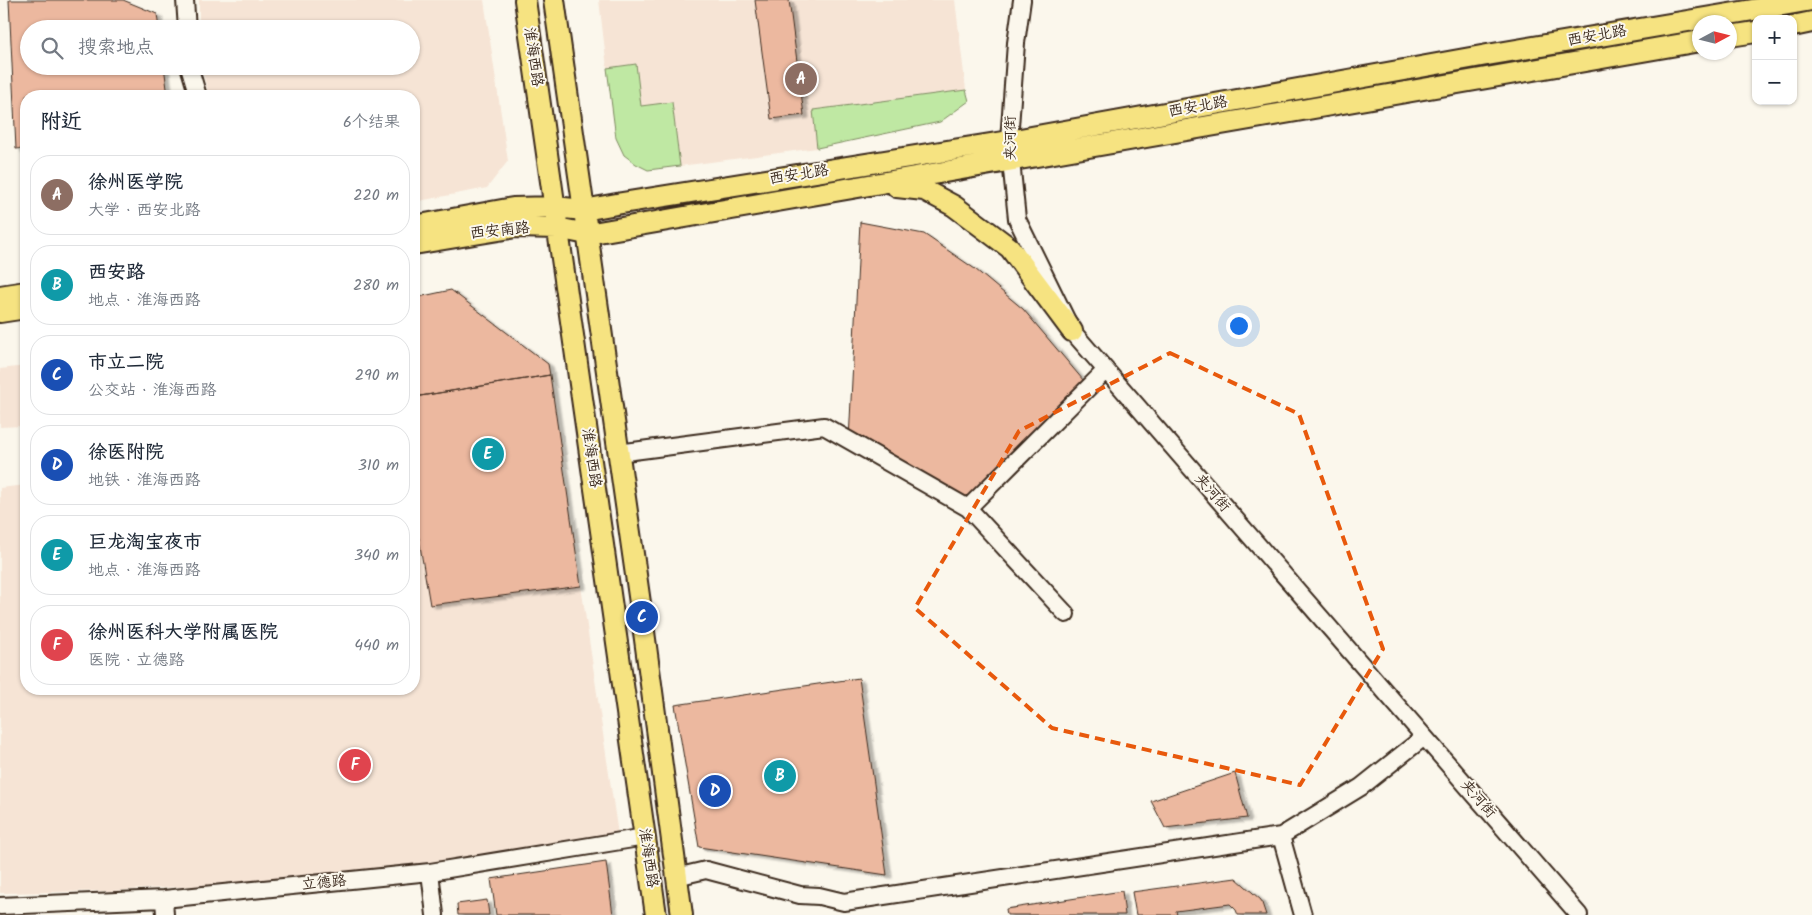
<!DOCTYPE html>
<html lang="zh">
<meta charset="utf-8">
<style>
:root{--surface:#fff;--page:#f2f2f3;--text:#1f2937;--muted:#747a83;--line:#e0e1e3;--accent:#b45309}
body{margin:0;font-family:Kalam,"LXGW WenKai TC",sans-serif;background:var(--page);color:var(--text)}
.controls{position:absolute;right:15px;top:15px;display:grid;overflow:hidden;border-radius:10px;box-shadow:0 1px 4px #0004}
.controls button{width:45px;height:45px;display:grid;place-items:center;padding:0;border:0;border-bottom:1px solid var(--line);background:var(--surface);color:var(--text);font:25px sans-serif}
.compass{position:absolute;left:1692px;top:15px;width:45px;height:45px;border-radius:50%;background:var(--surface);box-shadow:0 1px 4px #0004;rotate:83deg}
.you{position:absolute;left:1238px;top:325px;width:18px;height:18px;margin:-12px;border:4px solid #fff;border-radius:50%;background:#1a73e8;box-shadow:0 0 0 8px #1a73e833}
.badge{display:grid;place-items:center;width:32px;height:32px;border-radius:50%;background:var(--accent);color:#fff;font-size:16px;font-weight:700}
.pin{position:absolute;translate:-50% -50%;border:2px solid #fff;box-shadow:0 1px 5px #0006}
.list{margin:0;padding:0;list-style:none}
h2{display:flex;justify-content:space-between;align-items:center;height:65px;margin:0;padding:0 20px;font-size:21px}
h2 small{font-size:16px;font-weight:400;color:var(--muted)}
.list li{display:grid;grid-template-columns:32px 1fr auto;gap:15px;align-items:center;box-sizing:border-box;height:80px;margin:0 10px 10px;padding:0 10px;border:1px solid var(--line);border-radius:20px}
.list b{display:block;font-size:19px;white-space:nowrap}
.list p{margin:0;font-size:16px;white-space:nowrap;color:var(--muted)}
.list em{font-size:16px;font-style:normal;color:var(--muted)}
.icon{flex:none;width:28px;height:28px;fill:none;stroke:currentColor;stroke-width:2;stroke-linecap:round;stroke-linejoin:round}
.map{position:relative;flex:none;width:1812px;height:915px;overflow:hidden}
.search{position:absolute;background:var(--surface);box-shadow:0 1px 4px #0004;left:20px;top:20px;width:400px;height:55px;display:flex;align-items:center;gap:12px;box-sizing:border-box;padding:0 18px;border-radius:28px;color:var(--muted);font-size:19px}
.panel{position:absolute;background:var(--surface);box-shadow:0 1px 4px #0004;left:20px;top:90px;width:400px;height:605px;border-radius:20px}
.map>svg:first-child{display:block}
.built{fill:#f6e4d5}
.green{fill:#bfe8a3;stroke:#7d8960}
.building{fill:#ecb89f;stroke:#3b2a1e;filter:url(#shadow)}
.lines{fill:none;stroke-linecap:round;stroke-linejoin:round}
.minor-casing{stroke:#3b2a1e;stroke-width:20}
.major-casing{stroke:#3b2a1e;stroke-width:24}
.minor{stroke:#fbf7ec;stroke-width:16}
.major{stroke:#f6e381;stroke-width:20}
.marked{fill:none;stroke:#e8590c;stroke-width:4;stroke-dasharray:10 6;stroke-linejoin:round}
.labels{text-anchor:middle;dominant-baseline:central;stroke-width:4;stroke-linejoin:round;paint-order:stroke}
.street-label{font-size:15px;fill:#3b2a1e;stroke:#fbf7ec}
</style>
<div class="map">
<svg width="1812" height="915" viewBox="0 0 1812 915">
<defs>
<filter id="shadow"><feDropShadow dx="5" dy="3" stdDeviation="1" flood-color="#0004"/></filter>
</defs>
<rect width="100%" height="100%" fill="#fbf7ec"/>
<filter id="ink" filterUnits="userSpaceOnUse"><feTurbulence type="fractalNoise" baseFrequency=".02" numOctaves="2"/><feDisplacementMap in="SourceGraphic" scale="10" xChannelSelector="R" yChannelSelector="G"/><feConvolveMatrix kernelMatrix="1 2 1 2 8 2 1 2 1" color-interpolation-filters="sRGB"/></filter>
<g filter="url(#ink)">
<!-- built -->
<path class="built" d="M199 0H484L508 161 487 188 414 202V96H209L201 66H411V29H199Z
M599 0H955L966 90 813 110 817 148 680 166 672 103 641 106 636 64 607 68Z
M26 366V446L23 426 0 427V369Z
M26 485V689H414V510L430 605 581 586 619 841 430 872 111 891 0 893V488Z"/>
<!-- green -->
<path class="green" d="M636 64 641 106 672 102 680 166 648 170 636 164 624 155 616 138 607 68Z
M966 90 969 101 940 122 817 148 813 110Z"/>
<!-- building -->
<path class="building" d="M9 0H123L157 14 159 29H29V66H164L168 96H26V148L16 149Z
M755 0H789L804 115 771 119Z
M860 222 924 234 975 269 1023 309 1089 387 968 508 849 440Z
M451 290 548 364 550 375 414 397V298Z
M550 375 581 586 430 605 414 510V397Z
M859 678 887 875 699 847 675 705Z
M1235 773 1247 818 1165 828 1151 801Z
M606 862 613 915H496L491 879Z
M1236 878 1261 900 1266 915H1238L1236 910 1230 904 1176 911 1177 915H1136L1132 892Z
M1122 891 1125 915H1007L1006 909Z
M487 900 489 915H458L457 904Z"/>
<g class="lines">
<defs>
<path id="minor" d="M185 0 187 29
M1022 0 1016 43 1009 141 1017 219 1072 331 1579 915
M189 66 198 96
M618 453 824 426 968 508 1066 614
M968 508 1106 370
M1281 836 1303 915
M430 872 435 915
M676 877 706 870 800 895 819 896 844 902 1281 836 1361 787 1424 737
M164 899 165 915
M0 906 164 899 430 872 645 837"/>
<path id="major" d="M525 0 656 915
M554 0 642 617 682 915
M1793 26 1812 22
M1730 36 1756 32
M897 187 924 190 954 206 1010 248 1072 331
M414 226 513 208 554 207 584 210 622 203 1009 141 1487 55 1812 0
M414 244 516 227 557 228 587 234 1700 41
M0 296 26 292
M0 312 26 308"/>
</defs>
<!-- minor casing -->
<use href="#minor" class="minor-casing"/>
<!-- major casing -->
<use href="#major" class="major-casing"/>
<!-- minor -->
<use href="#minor" class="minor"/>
<!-- major -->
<use href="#major" class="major"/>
</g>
</g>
<!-- marked area -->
<path class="marked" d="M1170 353 1299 414 1383 649 1300 785 1052 728 915 608 1019 431Z"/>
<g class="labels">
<!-- street labels -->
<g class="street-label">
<text transform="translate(1597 36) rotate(-10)">西安北路</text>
<text transform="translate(533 57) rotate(82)">淮海西路</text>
<text transform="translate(1198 107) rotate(-10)">西安北路</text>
<text transform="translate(1011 138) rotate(-90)">夹河街</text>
<text transform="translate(799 175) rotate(-9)">西安北路</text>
<text transform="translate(500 231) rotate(-6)">西安南路</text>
<text transform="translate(591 458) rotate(82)">淮海西路</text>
<text transform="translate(1212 493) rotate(49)">夹河街</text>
<text transform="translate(1478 799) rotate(49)">夹河街</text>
<text transform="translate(648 858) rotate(82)">淮海西路</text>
<text transform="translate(324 883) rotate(-6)">立德路</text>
</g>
</g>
</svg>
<div class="controls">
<button>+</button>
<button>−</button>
</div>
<svg class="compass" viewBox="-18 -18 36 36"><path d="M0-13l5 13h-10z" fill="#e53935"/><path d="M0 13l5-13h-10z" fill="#747a83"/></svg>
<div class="you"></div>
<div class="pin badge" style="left:801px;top:79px;background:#8d6e63">A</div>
<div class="pin badge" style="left:780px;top:776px;background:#0f9aa8">B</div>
<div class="pin badge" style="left:642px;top:617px;background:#1a4fb4">C</div>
<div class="pin badge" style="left:715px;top:791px;background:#1a4fb4">D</div>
<div class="pin badge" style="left:488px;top:454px;background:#0f9aa8">E</div>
<div class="pin badge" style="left:355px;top:765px;background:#e0444e">F</div>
<div class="search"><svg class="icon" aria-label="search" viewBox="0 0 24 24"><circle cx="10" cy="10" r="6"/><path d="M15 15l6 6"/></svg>搜索地点</div>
<section class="panel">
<h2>附近<small>6个结果</small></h2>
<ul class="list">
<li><span class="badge" style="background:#8d6e63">A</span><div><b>徐州医学院</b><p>大学 · 西安北路</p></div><em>220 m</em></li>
<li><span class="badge" style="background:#0f9aa8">B</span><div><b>西安路</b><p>地点 · 淮海西路</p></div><em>280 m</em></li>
<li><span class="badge" style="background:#1a4fb4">C</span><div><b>市立二院</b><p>公交站 · 淮海西路</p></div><em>290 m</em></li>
<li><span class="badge" style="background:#1a4fb4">D</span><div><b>徐医附院</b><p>地铁 · 淮海西路</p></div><em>310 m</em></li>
<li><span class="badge" style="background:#0f9aa8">E</span><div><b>巨龙淘宝夜市</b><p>地点 · 淮海西路</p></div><em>340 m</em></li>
<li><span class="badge" style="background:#e0444e">F</span><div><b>徐州医科大学附属医院</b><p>医院 · 立德路</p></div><em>440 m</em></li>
</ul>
</section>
</div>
